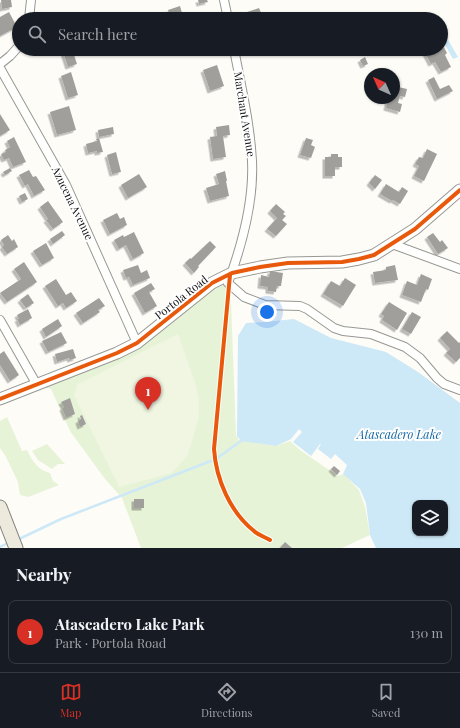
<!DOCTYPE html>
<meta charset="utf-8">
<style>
:root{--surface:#171b24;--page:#242831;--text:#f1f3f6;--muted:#9ea1a6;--line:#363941;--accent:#d93025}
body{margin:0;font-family:"Playfair Display",serif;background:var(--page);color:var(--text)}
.controls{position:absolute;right:12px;bottom:12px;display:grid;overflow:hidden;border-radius:8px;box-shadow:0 1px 3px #0004}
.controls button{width:36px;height:36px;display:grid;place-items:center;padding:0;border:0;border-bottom:1px solid var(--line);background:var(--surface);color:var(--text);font:20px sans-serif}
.compass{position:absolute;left:364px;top:68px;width:36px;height:36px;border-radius:50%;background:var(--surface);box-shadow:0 1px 3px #0004;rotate:315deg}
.you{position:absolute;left:267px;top:312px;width:14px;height:14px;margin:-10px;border:3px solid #fff;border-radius:50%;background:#1a73e8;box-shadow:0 0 0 6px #1a73e833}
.badge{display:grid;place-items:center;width:26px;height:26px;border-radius:50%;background:var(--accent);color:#fff;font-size:13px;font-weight:700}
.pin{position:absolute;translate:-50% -33px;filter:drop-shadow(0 1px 2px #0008)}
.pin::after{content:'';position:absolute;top:21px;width:14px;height:12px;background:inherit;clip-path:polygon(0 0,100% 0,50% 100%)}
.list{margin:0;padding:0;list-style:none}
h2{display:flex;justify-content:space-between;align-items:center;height:52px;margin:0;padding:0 16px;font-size:17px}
h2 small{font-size:13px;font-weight:400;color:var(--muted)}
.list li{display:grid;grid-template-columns:26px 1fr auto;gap:12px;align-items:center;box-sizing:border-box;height:64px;margin:0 8px 8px;padding:0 8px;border:1px solid var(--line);border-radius:8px}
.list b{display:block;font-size:15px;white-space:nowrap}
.list p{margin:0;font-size:13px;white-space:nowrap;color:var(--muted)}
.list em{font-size:13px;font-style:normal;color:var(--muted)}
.icon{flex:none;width:22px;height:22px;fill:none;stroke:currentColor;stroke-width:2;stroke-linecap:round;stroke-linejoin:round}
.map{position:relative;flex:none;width:460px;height:548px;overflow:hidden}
.search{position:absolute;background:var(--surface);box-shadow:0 1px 3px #0004;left:12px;right:12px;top:12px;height:44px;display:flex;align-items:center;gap:10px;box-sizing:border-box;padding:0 14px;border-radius:22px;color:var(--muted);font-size:15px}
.sheet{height:124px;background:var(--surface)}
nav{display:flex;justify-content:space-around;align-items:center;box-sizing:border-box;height:56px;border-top:1px solid var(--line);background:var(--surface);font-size:11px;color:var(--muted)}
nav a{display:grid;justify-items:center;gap:2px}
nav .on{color:var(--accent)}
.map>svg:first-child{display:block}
.green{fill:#e7f3d7}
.pitch{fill:#f0f6e1}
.water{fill:#cde8f7;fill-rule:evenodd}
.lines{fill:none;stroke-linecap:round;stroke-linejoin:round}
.stream{stroke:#cde8f7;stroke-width:2.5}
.building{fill:#a19f9c;filter:url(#shadow)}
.minor-casing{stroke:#979795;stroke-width:10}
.tertiary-casing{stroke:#979795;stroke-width:13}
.primary-casing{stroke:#858482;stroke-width:15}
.minor{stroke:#fffffe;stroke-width:8}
.tertiary{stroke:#fffffe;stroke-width:11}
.primary{stroke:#ede9dc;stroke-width:13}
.cycleway-casing{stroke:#fff;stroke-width:6}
.cycleway{stroke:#e8590c;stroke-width:4}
.labels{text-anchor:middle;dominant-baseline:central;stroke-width:4;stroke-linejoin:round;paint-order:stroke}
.street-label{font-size:11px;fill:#111;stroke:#fff}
.water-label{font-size:12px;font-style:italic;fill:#1768a6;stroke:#fff}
</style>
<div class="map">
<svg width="460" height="548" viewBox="0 0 460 548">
<defs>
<filter id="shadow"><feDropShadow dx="-2.5" dy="2.5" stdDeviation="0" flood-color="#0004"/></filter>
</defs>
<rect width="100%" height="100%" fill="#fdfcf7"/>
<!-- green -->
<path class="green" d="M230 275 236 435 239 440 276 446 290 441 300 450 338 476 344 474 359 490 365 507 370 535 342 548H141L122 498 105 479 70 431 51 389 37 385 139 343Z
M7 417 22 451 27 450C32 461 38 470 50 473L53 481 59 485 28 497 20 495 18 482 5 455 0 448V421Z
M47 444 65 464H58L52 469 38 460 32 451Z"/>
<!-- pitch -->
<path class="pitch" d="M178 334 196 385 199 400V416L191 445 187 456 172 473 119 487 74 395 78 384Z"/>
<!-- water -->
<path class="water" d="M447 38 458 57 453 59 443 41Z
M294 319 331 338 386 352 418 372 460 403V548H376L370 535 366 503 360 489 343 474 347 465 335 454 331 459 318 449 321 444H320L311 456 293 442 302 432 299 429 291 439 276 446 241 441 237 436 238 336 246 323 266 322ZM415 503H445V533H415Z"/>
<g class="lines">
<!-- stream -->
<path class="stream" d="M17 540 61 519 216 459 241 441
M0 547 10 542"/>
</g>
<!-- building -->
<path class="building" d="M1 0H11L12 7 2 9Z
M198 0H207L208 2 199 4Z
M180 6 182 13 170 17 168 10Z
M259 8 262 15 271 12 274 19H246L244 13Z
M9 12 17 27 0 36V17Z
M441 42 447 53 445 55 451 67 441 72 435 62 431 64 423 49H441Z
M62 49H72L73 51 76 50 77 54 74 55 77 64 68 67Z
M365 57 368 64 363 66 360 60Z
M217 65 224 86 210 91 203 70Z
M71 72 78 95 68 98 61 76Z
M434 77 440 89 449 85 453 91 437 99 428 80Z
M394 86 407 89 405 97 400 96 398 103 402 104 400 112 386 108 388 98H394Z
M69 106 76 130 57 135 50 112Z
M0 114 10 130 0 136Z
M229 125 230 135 223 136 226 157 213 159 210 137 217 136 216 127Z
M113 127 114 134 99 137 98 130Z
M14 137 26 162 13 167 9 158 4 160 1 154 6 152 5 150 10 147 7 141Z
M99 138 103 152 97 153V151L88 153 86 144 97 141 96 139Z
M306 138 313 140 311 145 315 147 311 158 300 155Z
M427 149 437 154 424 181 414 176 419 166 415 164 419 157 423 158Z
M116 152 121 172 112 174 107 155Z
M331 154H338V157H342V167H335V176H325V157H331Z
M10 168 12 171 5 175 3 172Z
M29 170 33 177 36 176 45 190 34 196 28 184 25 186 19 175Z
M225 171 227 181H226L229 196 210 201 206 188 219 184 216 174Z
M139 174 147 187 128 198 121 185Z
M375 175 382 180 375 189 369 183Z
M386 184 399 192 402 187 408 191 400 204 393 200 392 201 380 194Z
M25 193 28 199 22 202 19 196Z
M48 201 63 222 53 229 46 220 48 219 40 207Z
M276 204 285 212 283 214 286 216 282 220 287 224 276 236 267 229 277 218 270 211Z
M117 213 120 219 124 217 127 225 110 234 103 220Z
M62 231 65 235 53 244 50 239Z
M134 232 144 253 133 259 126 245 119 249 114 240 123 235 124 237Z
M433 233 440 242 442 240 448 248 438 254 427 237Z
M8 235 12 241 14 239 18 247 7 254 2 247 4 245 1 240Z
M210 241 216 247 198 266 199 267 194 273 185 263 190 258 191 259Z
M46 243 54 258 42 265 33 251Z
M24 262 37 282 7 302 0 293 21 279 14 269Z
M138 265 141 273 147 270 150 278 133 285 129 277 126 278 123 270Z
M395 265 398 280 375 283 373 272 386 270V267Z
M270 271 283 273 281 286H277L276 292 268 291V287L260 286 261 275 269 277Z
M421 274 432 279 428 290 426 289 421 302 402 295 407 281 417 285Z
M345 278 356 285 343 306 323 294 331 281 340 286Z
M56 279 66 295 71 292 77 301 66 308 63 303 58 306 45 286Z
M151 283 155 289 149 292 157 306 145 313 134 293Z
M28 294 34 303 26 308 20 300Z
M99 298 105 306 98 310 100 312 83 323 76 313Z
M389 302 407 313 397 330 382 320 384 316 381 314Z
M28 309 32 318 20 325 17 319H19L17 315Z
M412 312 421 317 411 334 402 329Z
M58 319 62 326 46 337 42 329Z
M447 331 459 343 460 342V358L456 362 446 353 450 349 440 338Z
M61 332 67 343 48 352 42 341Z
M73 349 76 358 70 360 69 358 57 362 55 354Z
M4 351 19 375 10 381 0 365V354Z
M70 398 75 414 66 418 62 408 64 407 61 402Z
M82 415 86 424 80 427 78 421 81 419 80 416Z
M334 466 340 471 337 475 331 469Z
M134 499H144V508H134Z
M285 542 292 548H280Z"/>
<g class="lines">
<defs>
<path id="minor" d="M224 0 228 19
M29 19 31 0
M234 49C241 86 250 123 252 161 254 202 242 245 228 283L244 297 265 305 300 306 307 309 334 328 343 331 371 334 405 347 420 358 437 378 444 384 460 390
M0 64 10 56 19 46
M0 68 66 185 137 343
M392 244 460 269
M0 320 37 385"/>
<path id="tertiary" d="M0 399 117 353 137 343 212 283 232 273 260 267 288 263 342 262 359 259 374 255 415 229 460 190"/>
<path id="primary" d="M0 507 16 548"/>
</defs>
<!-- minor casing -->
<use href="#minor" class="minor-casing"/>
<!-- tertiary casing -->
<use href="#tertiary" class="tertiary-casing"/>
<!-- primary casing -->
<use href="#primary" class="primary-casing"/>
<!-- minor -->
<use href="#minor" class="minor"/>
<!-- tertiary -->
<use href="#tertiary" class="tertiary"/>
<!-- primary -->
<use href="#primary" class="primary"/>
<defs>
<path id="cycleway" d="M230 275 214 449C216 479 230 512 254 531 258 535 265 537 270 540
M0 399 117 353 137 343 212 283 232 273 260 267 288 263 342 262 359 259 374 255 415 229 460 190"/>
</defs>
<!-- cycleway casing -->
<use href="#cycleway" class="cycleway-casing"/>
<!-- cycleway -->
<use href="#cycleway" class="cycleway"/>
</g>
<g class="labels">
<!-- street labels -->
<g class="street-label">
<text transform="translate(245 114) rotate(81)">Marchant Avenue</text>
<text transform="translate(73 203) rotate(64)">Azucena Avenue</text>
<text transform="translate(181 297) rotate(-38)">Portola Road</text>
</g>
<!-- water labels -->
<g class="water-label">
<text x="399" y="434">Atascadero Lake</text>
</g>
</g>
</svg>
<div class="controls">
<button><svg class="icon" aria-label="layers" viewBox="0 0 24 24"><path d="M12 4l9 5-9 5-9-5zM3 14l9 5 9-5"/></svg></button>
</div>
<svg class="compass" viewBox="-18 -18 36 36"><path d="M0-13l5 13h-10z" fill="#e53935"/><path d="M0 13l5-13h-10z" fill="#9ea1a6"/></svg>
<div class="you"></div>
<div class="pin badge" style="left:148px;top:410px">1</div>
<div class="search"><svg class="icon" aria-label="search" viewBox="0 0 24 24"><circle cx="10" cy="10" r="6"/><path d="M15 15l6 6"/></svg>Search here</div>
</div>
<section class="sheet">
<h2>Nearby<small></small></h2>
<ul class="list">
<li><span class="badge">1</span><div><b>Atascadero Lake Park</b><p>Park · Portola Road</p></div><em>130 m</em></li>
</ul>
</section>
<nav>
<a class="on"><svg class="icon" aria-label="map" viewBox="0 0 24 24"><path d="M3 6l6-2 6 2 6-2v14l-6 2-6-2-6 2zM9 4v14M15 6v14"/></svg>Map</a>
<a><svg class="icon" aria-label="directions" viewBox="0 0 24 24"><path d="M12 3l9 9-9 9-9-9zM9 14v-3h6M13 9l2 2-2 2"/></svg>Directions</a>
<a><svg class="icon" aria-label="saved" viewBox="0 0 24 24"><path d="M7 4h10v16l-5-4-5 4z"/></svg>Saved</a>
</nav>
